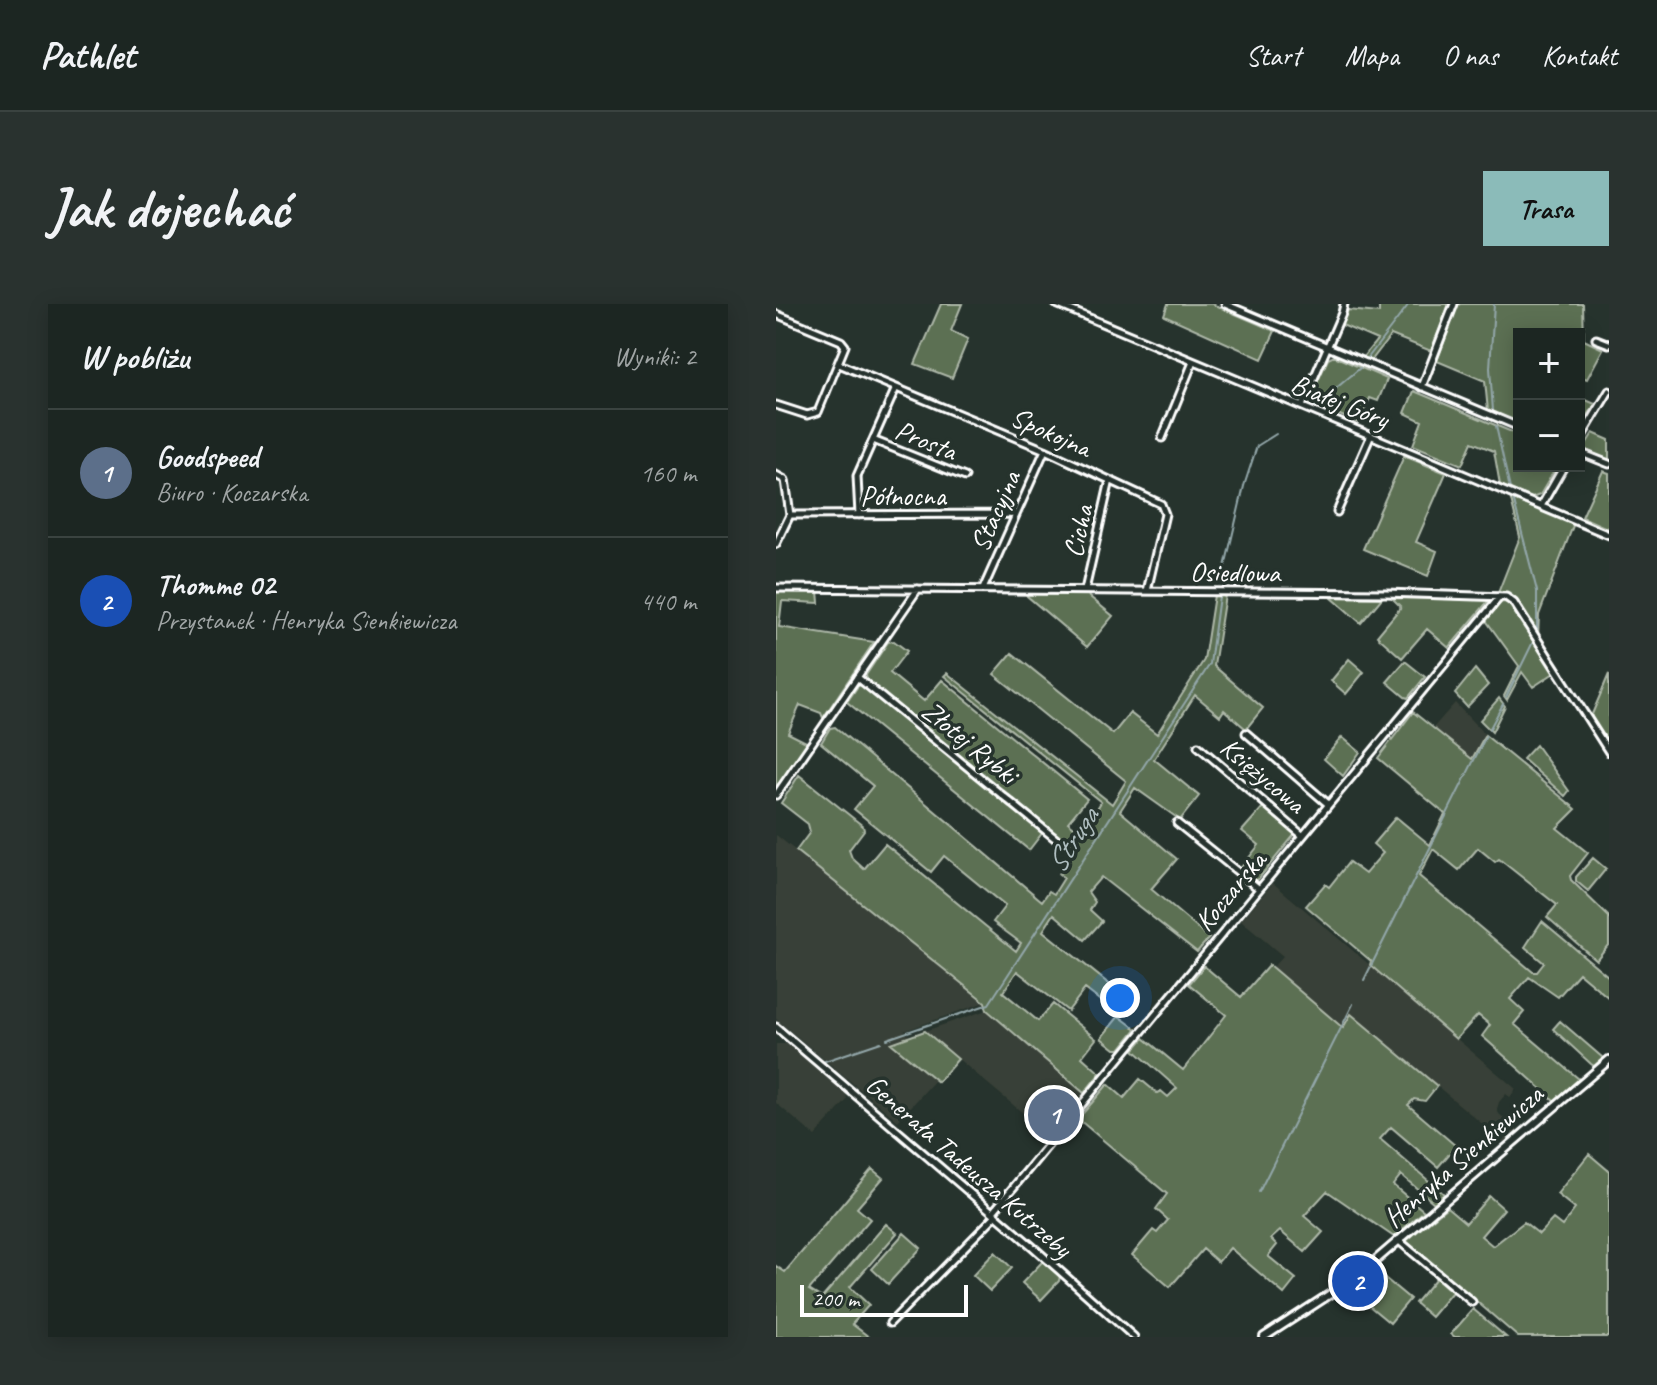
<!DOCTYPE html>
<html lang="pl">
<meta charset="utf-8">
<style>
:root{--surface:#1c2622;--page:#29322f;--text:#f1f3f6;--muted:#a0a5a5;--line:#3a4340;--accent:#8bbbb9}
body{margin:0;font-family:Caveat,sans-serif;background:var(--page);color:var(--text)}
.controls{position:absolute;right:24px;top:24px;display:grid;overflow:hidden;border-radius:0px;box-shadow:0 4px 20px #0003}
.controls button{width:72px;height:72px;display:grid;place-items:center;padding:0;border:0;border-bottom:2px solid var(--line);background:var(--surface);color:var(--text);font:40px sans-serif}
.scale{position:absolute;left:24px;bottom:20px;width:168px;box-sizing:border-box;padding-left:8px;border:4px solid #fff;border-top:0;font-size:22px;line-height:28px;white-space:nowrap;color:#fff;-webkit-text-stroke:6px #26332d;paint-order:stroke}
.you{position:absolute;left:344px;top:694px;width:28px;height:28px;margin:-20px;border:6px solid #fff;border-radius:50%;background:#1a73e8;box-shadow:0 0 0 12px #1a73e833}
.badge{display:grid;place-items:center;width:52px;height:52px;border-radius:50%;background:var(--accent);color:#fff;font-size:26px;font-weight:700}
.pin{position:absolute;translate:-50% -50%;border:4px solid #fff;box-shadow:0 2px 8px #0006}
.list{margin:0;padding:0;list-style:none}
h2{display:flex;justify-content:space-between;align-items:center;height:104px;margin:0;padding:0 32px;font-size:34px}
h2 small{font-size:26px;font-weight:400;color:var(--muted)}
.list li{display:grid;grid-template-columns:52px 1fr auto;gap:24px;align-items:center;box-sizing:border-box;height:128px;padding:0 32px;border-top:2px solid var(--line)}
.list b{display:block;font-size:30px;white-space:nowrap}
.list p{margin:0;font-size:26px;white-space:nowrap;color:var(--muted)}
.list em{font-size:26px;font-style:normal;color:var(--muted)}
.map{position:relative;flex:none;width:833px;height:1033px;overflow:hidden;border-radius:0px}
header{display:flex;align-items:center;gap:48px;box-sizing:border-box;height:112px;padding:0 40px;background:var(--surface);border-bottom:2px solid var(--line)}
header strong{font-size:38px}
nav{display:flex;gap:44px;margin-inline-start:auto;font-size:28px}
.intro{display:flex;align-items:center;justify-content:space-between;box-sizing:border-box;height:192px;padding:0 48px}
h1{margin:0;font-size:56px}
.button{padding:20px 36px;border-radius:0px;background:var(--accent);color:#111;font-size:28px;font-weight:700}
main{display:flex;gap:48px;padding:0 48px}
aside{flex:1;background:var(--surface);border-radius:0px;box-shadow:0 4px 20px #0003}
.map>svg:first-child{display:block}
.built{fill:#394137}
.green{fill:#5c7053;stroke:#aeb8a9;stroke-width:2}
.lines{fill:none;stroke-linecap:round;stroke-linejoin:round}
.stream{stroke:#93a7aa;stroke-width:2}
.minor-casing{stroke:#fff;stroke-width:11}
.tertiary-casing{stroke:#fff;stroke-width:12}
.minor{stroke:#26332d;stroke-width:5}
.tertiary{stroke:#26332d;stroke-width:6}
.labels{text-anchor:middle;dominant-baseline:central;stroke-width:7;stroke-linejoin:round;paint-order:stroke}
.street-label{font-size:28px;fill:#fff;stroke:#26332d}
.water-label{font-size:30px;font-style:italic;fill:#aebdbf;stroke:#26332d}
</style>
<header>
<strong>Pathlet</strong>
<nav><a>Start</a><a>Mapa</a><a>O nas</a><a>Kontakt</a></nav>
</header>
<div class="intro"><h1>Jak dojechać</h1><a class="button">Trasa</a></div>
<main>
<aside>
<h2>W pobliżu<small>Wyniki: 2</small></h2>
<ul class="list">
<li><span class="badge" style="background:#5c6f8a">1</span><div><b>Goodspeed</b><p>Biuro · Koczarska</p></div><em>160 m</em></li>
<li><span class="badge" style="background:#1a4fb4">2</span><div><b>Thomme 02</b><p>Przystanek · Henryka Sienkiewicza</p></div><em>440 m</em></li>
</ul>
</aside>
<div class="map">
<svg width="833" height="1033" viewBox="0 0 833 1033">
<rect width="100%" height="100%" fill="#26332d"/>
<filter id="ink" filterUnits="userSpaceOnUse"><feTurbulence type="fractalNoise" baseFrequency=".0125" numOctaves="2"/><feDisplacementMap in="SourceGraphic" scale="16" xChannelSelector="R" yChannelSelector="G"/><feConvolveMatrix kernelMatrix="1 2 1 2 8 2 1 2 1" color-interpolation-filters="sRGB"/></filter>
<g filter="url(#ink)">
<!-- built -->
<path class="built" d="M679 399 709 431 696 455 657 424Z
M0 531 209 698 128 727 134 733 115 739 159 776 122 817 0 715Z
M497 579 740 785 734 793 730 790 723 798 721 805 723 810 742 826 728 838 575 710 568 725 496 664 507 652 465 617Z
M211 706 308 789 273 831 149 727Z
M0 740H11L70 790 71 796 39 832 0 799Z"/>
<!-- green -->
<path class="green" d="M165 0H186L175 27 192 35 176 74 139 60Z
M392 0H436L499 27 486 55 388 11Z
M603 0H673L655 47 615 31 595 57 587 53 601 36 566 21 572 6 603 9Z
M682 0H807L808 36 827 45 811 75 803 72V30H743V119L712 107 709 77 661 57Z
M558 52 611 75 602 97 594 94 583 119 532 98 552 55Z
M638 87 743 131V162H781L764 191 756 194 724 181 718 147 696 138 686 161 637 141 646 117 629 109Z
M803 93 819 100 803 126Z
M817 129 833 136V156L807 145Z
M628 152 670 169 640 238 661 247 652 272 587 245Z
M827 167 833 169V225L806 213Z
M734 192 798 219 763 311 762 334 736 292 722 289 744 233Z
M0 286H42L43 299 6 297 3 323 98 338 47 414 45 409 24 401 12 429 32 439 3 483 0 481Z
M249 288 309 289 337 312 311 343 251 292Z
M438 291H449L438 362 487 404 470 425 448 406 444 412 419 391 378 455 423 492 404 516 359 484 344 507 401 555 375 585 433 634 421 648 325 573 312 588 319 598 314 606 326 617 309 636 278 610 267 627 339 685 327 699 309 685 292 707 241 667 227 688 262 717 277 700 320 735 306 753 324 769 308 789 211 706 209 698 20 547 34 528 32 520 5 499 23 471 87 522 88 526 73 546 76 554 88 565 109 540 240 647 245 639 217 618 229 602 168 552 155 568 78 505 97 482 45 439 54 424 59 423 266 597 273 587 278 590 288 574 283 570 294 553 291 550 296 545 91 376 90 371 112 338 118 337 131 347 114 369 148 397 166 376 311 495 292 518 308 531 323 510 322 503 325 498 168 372 171 369 336 500 350 477 218 370 236 349 337 430 354 409 381 430 428 356Z
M555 293 606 294 585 319Z
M616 294 714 295 673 344 651 325 626 354 601 332 625 303Z
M727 298 732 299 778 369 757 383 746 368 731 396 728 392 743 362 709 315 723 299Z
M573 355 588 368 570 390 555 377Z
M629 357 649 373 632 394 629 393 611 378Z
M699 365 712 381 691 403 679 390Z
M833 370V431L828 436 814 415Z
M87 381 267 528 253 546 71 398 82 382Z
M723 394 729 402 716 428 704 416Z
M637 408 696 455 709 431 800 505 781 524 812 549 794 572 795 576 833 613V640L820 656 771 613 781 601 723 555 719 558 702 544 683 566 657 545 643 572 757 668H761L768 659 749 643 766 617 833 673V694L803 669 782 693 753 673 734 695 748 708 738 720 803 775 779 797 706 732 714 721 702 711 680 735 594 661 595 657 530 602 549 580 553 583 573 558 589 570 607 549 597 540 620 513 654 541 669 510 602 454Z
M566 433 584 448 567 472 548 455Z
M760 441 793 487 789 492 747 455Z
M488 502 520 529 479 579 463 566 483 541 466 527Z
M817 554 830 565 812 587 800 577V573Z
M493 661 567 724 575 710 661 782 649 797 638 795 632 801 680 842 662 863 615 823 604 835 668 890 658 899 625 871 617 881 648 907 618 933 551 887 528 912 547 928 529 948 504 927 495 935 501 941 492 952 520 975 508 990 454 944 442 958 427 945 394 983 356 951 377 926 381 929 392 916 380 905 391 890 302 815 332 780 348 794 364 775 381 789 385 787 392 793 401 784 358 746 368 734 407 766 450 711 413 680 428 662 465 693Z
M343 712 360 725 344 745H339L325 734Z
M784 717 827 754 818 762 815 760 777 725Z
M149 727 182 755 162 778 115 739Z
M813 850 833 867V1033H742L630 937 671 903 690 919 713 892 728 905 705 932 717 942 748 918 763 930 777 915 786 922 799 905 781 890Z
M96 865 107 874 81 904 94 915 33 986 46 994 110 920 121 929 74 983 93 1001 76 1020 93 1033H0V962L9 968Z
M128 929 145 944 112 980 96 965Z
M219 948 236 964 214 987 197 971Z
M267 957 284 972 283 977 265 996 246 979Z
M599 966 634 995 614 1019 574 986Z
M660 974 676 988 655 1013 639 999Z
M697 1005 730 1033H679L675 1030Z"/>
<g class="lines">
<!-- stream -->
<path class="stream" d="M591 55 633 0
M538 103 584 64
M717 107 714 64 718 0
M720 122 734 185
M737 194 761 287V329
M445 280 468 182 481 142 500 130
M730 393 757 338
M713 426 727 400
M588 676 710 432
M111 735 213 700 434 360 443 292
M49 757 105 738
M483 888 577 700"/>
<defs>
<path id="minor" d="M280 0 833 231
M449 0 743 123
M0 10 65 37 69 42 42 108 31 111 0 101
M820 35 833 40
M63 60 269 146 385 200 389 210 371 287
M646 83 678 0
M526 102 566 9 568 0
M386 134 417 58
M97 136 189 173
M803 137 833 87
M803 148 833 160
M0 171 9 176 14 211 0 240
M765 202 788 162
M561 208 595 131
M14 211 240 210
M83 211 81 172 120 84
M0 284 610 289 730 293 738 299 833 448
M207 285 269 146
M309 286 334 176
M81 373 280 535
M470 429 552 500
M422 442 526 531
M0 491 142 285
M401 519 482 584
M0 723 257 943 358 1033
M217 908 723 294
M622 936 696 998
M114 1019 220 911"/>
<path id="tertiary" d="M488 1033 579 974 833 756"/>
</defs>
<!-- minor casing -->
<use href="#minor" class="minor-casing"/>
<!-- tertiary casing -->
<use href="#tertiary" class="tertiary-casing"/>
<!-- minor -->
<use href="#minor" class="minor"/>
<!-- tertiary -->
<use href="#tertiary" class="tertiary"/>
</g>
</g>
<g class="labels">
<!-- street labels -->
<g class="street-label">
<text transform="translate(564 97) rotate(22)">Białej Góry</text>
<text transform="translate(275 128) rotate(24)">Spokojna</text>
<text transform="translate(150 136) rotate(22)">Prosta</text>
<text x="127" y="191">Północna</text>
<text transform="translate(219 207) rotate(-66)">Stacyjna</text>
<text transform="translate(302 227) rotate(-77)">Cicha</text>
<text transform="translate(459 268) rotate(1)">Osiedlowa</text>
<text transform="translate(194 438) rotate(39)">Złotej Rybki</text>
<text transform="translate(487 471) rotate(40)">Księżycowa</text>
<text transform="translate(454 587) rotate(-50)">Koczarska</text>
<text transform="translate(687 852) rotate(-41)">Henryka Sienkiewicza</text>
<text transform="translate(193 862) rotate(41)">Generała Tadeusza Kutrzeby</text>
</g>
<!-- water labels -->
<g class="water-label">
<text transform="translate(296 536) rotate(-57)">Struga</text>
</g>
</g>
</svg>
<div class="controls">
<button>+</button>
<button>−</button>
</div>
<div class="scale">200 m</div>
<div class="you"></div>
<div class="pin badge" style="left:278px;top:811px;background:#5c6f8a">1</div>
<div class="pin badge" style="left:582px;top:977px;background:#1a4fb4">2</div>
</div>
</main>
